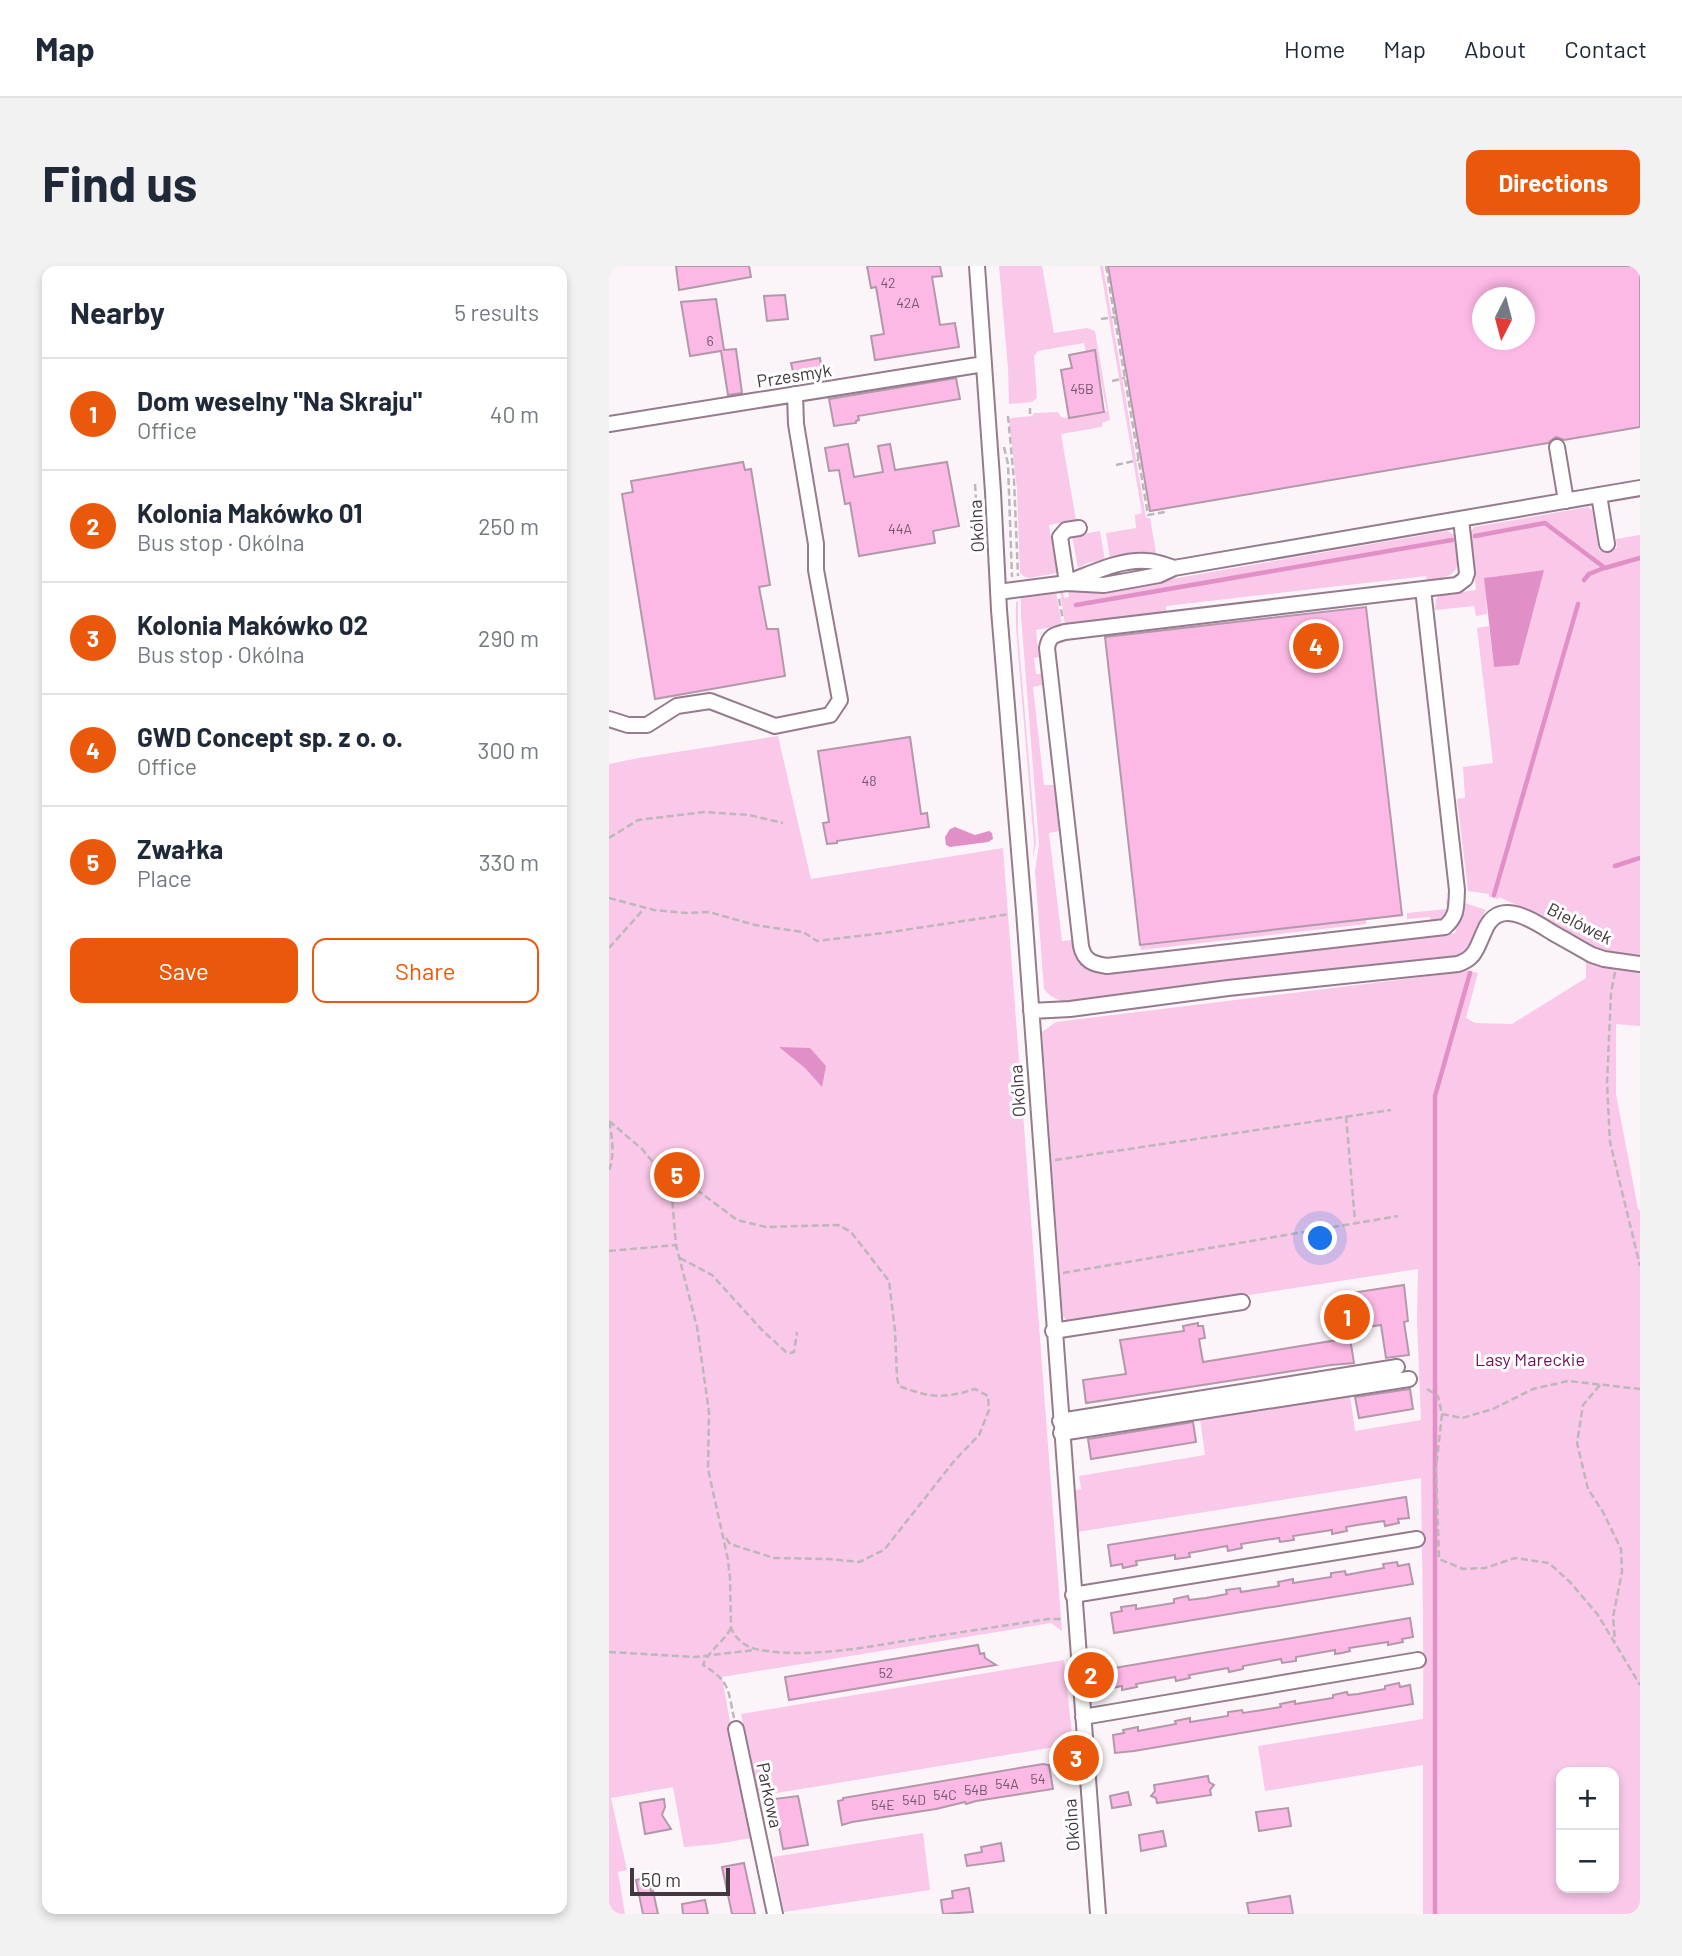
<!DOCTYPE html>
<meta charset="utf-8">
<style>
:root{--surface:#fff;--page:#f2f2f3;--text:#1f2937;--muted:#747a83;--line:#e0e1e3;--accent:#ea580c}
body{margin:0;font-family:Barlow,sans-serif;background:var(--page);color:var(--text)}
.controls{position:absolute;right:21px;bottom:21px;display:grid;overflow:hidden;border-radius:14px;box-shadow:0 4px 10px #0003}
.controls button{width:63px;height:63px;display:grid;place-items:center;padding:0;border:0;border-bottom:2px solid var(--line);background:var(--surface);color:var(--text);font:35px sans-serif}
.compass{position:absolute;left:863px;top:21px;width:63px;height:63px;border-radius:50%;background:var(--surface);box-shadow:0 4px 10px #0003;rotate:186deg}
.scale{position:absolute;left:21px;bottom:18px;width:100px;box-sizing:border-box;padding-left:7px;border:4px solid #43383f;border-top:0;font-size:19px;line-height:24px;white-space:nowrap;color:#43383f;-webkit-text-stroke:5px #fff;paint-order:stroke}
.you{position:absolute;left:712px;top:973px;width:24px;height:24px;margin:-18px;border:5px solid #fff;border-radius:50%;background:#1a73e8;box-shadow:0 0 0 10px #1a73e833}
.badge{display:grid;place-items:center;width:46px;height:46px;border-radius:50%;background:var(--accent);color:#fff;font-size:23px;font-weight:700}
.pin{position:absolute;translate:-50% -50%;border:4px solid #fff;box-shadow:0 2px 7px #0006}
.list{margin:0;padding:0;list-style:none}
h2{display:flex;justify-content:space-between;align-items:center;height:91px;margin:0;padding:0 28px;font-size:30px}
h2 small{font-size:23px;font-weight:400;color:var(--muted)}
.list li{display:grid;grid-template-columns:46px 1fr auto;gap:21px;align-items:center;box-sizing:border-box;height:112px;padding:0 28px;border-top:2px solid var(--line)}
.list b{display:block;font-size:26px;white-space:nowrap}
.list p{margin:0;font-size:23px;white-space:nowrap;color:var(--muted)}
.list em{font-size:23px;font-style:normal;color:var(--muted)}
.actions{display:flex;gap:14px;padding:21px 28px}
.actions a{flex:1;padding:16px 0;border:2px solid var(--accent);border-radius:14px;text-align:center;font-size:24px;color:var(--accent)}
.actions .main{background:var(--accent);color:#fff}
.map{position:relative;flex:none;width:1031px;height:1648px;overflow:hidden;border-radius:14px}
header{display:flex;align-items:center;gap:42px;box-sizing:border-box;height:98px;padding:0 35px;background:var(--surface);border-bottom:2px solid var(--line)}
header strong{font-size:33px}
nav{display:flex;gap:38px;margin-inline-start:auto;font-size:24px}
.intro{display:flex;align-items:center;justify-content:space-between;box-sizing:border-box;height:168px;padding:0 42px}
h1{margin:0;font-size:49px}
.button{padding:18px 32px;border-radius:14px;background:var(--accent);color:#fff;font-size:24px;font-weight:700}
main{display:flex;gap:42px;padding:0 42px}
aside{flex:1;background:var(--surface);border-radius:14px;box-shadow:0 4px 10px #0003}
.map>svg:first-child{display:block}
.green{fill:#fac8e8;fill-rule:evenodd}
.water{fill:#e18fc7}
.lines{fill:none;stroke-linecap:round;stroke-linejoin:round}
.stream{stroke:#e18fc7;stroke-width:4.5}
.building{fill:#fdb9e6;stroke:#b398a9;stroke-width:2;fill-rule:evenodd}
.minor-casing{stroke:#957b8c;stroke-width:18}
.path{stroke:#bdb6bb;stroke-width:2.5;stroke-dasharray:7 3.5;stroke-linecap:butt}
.minor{stroke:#fff;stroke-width:14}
.labels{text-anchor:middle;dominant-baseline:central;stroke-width:6;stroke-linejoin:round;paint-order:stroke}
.number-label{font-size:14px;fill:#725869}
.street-label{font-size:18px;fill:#43383f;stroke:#fff}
.park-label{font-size:18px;fill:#710f5a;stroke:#fff}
</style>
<header>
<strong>Map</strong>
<nav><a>Home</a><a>Map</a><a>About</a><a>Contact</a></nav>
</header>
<div class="intro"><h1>Find us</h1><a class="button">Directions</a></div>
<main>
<aside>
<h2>Nearby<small>5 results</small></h2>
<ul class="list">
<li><span class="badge">1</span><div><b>Dom weselny &quot;Na Skraju&quot;</b><p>Office</p></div><em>40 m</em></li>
<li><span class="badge">2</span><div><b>Kolonia Makówko 01</b><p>Bus stop · Okólna</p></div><em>250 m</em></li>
<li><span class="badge">3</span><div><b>Kolonia Makówko 02</b><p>Bus stop · Okólna</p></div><em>290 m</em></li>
<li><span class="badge">4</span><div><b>GWD Concept sp. z o. o.</b><p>Office</p></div><em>300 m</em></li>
<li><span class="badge">5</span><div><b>Zwałka</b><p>Place</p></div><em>330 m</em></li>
</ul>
<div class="actions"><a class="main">Save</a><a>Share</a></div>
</aside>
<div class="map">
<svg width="1031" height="1648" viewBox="0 0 1031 1648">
<rect width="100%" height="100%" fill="#fbf5f9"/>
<!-- green -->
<path class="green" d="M390 0H433L445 67 478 62 486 65 501 154 493 157V161L452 168 467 254 440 259 448 307 420 312 416 311 411 307 408 223 400 155 402 152 423 150 425 147 449 146 452 151 460 152 498 145 486 85 477 86 475 77 429 85 425 90 428 132 423 136 400 138 399 102Z
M491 0H494L537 252H541L547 287 540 286 501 293 497 267 527 262 526 249 533 247Z
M979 241 983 244 990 285 1008 282 1007 273 1031 269V693C988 692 956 665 921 645 911 640 900 636 890 631L889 633 880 631V628L859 625 848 533 856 532 854 501 884 497 868 362 880 360 885 401 935 304 876 312 878 348 867 350 865 340 826 344 827 333 831 329 867 324 861 267 865 261Z
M491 265 496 294 478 297 469 302 463 270Z
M838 265 846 269C853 300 852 311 818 315L817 310 557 340V345L456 359 451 325 454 326 455 332 460 331 459 325C471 323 482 326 494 325Z
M447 326 453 359 427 364 430 391 425 392 427 408H432L433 419 424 421 435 519H445L450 565 440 567 453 675 463 674C466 695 474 704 495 707L846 667 856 637 877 644C870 657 864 680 851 688 843 693 832 694 823 696L464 737C451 735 443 733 435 723L426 605 430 578 412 350V332Z
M409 335V366L427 577 424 592 425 577 407 362V336Z
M169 470 202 613 394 582 453 1365 442 1357 113 1411 127 1489 133 1508 129 1510 142 1572 108 1578 75 1581 64 1521 2 1532 18 1604 9 1606 16 1648H0V498L30 492Z
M837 633 840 636 841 644 834 653 822 655 821 651 798 653V647L838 643Z
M757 653V658L532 684 531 679Z
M977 691 1031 702V760L1007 758V828L1029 943 1031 944V1648H814V1499L656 1525 649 1480 814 1453C815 1373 813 1293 812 1212L468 1266 463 1225 472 1223 470 1210 596 1189 591 1153 741 1129 746 1165 812 1154 808 1054 809 1003 459 1057 454 1050 433 766 447 756 821 710 857 704 869 707 857 752 866 757 903 758 977 712ZM952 1506H1005V1622H952Z
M455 1394 464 1478 150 1530 132 1448Z
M314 1567 321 1624 175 1646 164 1591Z"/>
<!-- water -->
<path class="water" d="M935 304 910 399 885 401 875 312Z
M346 561 366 569 380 565 383 567 384 573 379 576 341 581 337 579 336 571 341 563Z
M170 781 201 782 217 800 213 821 196 802Z"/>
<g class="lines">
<!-- stream -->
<path class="stream" d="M866 270 936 257 996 302 1031 292
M975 314 980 308 995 302
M467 339 843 274
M1006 600 1031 592
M885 629 969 338
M826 1648V830L861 707"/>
</g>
<!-- building -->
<path class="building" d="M67 0H140L142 11 70 24Z
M258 0H331L333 10 323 11 331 59 346 57 350 81 266 94 262 70 275 68 267 21 262 22Z
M499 0H1031V161L955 174 947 171 939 177 541 245ZM873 32H915V74H873Z
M176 29 179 53 158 55 155 30Z
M107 33 115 84 127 83 133 127 119 129 112 85 81 90 72 36Z
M486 84 495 146 460 152 452 104 463 102 460 89Z
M211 92 213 106 185 110 182 97Z
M347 112 351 133 249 150 250 154 247 155V157L225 160 220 133Z
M239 178 245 211 274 206 269 180 281 178 286 204 338 196 350 260 324 265 326 277 250 290 241 237 236 238 230 204 220 205 216 182Z
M134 196 136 204 142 203 161 319 150 321 158 363H169L176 410 46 433 13 228 24 226 22 215Z
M757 341 793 649 531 679 496 371Z
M301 471 312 548 318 547 320 561 228 575V577L218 578 214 557 220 556 209 485Z
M795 1019 799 1055 795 1056 800 1089 777 1092 772 1059 732 1065 730 1047H736L734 1038 744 1036 742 1027Z
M589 1057V1060H594L596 1072 590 1073 594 1096 741 1072 745 1097 722 1099 477 1137 474 1114 517 1108 511 1074 575 1065 574 1060Z
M801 1123 804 1143 750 1152 746 1131Z
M584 1156 587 1176 482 1193 479 1173Z
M797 1231 800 1252 789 1253 790 1257 776 1260 775 1255 748 1259 737 1261 738 1265 723 1268V1264L684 1270 685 1274 671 1276 670 1272 632 1278 633 1282 619 1285 618 1280 580 1287 581 1291 566 1293V1289L527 1295 528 1299 514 1302 513 1298 502 1300 499 1279Z
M788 1296 789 1300 800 1298 804 1318 505 1367 502 1347 513 1345 512 1341 527 1339V1343L565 1337V1333L579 1330 580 1334 597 1332 618 1328 617 1324 631 1322 632 1326 670 1320 669 1316 684 1313V1317L722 1311V1307L736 1305 737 1309 758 1305 775 1302 774 1298Z
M801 1352 804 1371 793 1373 794 1376 779 1379V1376L740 1382 741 1385 733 1387 726 1388V1384L687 1391V1395L673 1397 672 1393 634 1400V1403L620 1406 619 1402 580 1409 581 1412 567 1415 566 1411 527 1418 528 1421 513 1424V1420L503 1422 500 1414 499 1403Z
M369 1379 371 1388 375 1387 376 1392 387 1399 180 1434 176 1411Z
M790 1417 791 1421 801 1419 804 1438 525 1485 506 1487 504 1469 515 1467 514 1464 529 1461V1465L567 1458 566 1455 581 1452V1456L619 1450V1446L633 1444 634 1447 672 1441 671 1438 686 1435V1438L724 1432V1429L738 1426 739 1429 749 1428 776 1423V1420Z
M434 1498 440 1499 444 1523 367 1535 357 1538 356 1536 327 1543 243 1556 233 1559 229 1535 234 1534V1532Z
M599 1510 600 1516 605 1519 601 1524 602 1529 548 1537 547 1532 542 1530 546 1525 545 1519Z
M519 1526 522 1539 503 1542 501 1530Z
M189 1530 199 1579 174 1583 165 1533Z
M55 1533 56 1541 53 1549 62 1563 36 1568 31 1537Z
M679 1542 682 1560 650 1565 647 1546Z
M554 1565 557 1580 532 1585 530 1569Z
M392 1577 395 1595 358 1600 356 1589 373 1586 372 1581Z
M135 1597 146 1648H123L113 1601Z
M40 1611 42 1625H44L49 1648H34L27 1614Z
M360 1622 364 1646 334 1648 332 1634 344 1632 343 1625Z
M681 1630 684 1648H640L638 1637Z
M96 1634 99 1648H74L73 1638Z"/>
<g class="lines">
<defs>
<path id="minor" d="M368 0 384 226 390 344 415 645 489 1648
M0 158 375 98
M948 181 957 235
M990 229 998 278
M462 315C486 306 512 293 538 295 546 295 556 299 565 302
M458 317 451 271 457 264 470 262
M814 323 848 624C847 641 849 649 836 661L498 700C484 698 475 695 472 680L438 382C440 370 445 369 456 366L848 319 856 313 858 307 852 253
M389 326 458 317 495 319 550 309 565 302 1031 222
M0 453 19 459H38L68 440 101 435 166 460 221 449 231 434 207 304V278L187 158 186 128
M422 745 461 743 619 722 849 698C867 692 868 681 875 666 889 630 923 654 944 667 957 674 970 682 983 689L995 693 1031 698
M444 1065 633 1036
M451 1155 788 1101
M452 1167 800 1113
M464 1329 808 1273
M474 1451 809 1394
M127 1463 166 1648"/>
</defs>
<!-- minor casing -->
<use href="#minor" class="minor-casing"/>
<!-- path -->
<path class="path" d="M497 0 539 249 556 246
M492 53 506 51
M503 115 516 112
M421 142V148
M399 150 405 214 409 310
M395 181 399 198 403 311
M507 199 530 194
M366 218 367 234
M369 270 370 283
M450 333 454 354
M0 572 29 554 96 546 140 549 174 557
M0 632 45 644 77 647 100 646 146 659 194 666 208 675 275 667 401 648
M0 682 33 645
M1006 706 1002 727 998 817 1001 876 1031 1000
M737 850 746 955
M0 855 33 883 51 905 63 931 67 979 88 1061 100 1146 99 1203 119 1294 121 1312 122 1362C127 1374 138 1382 151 1384 200 1392 252 1382 301 1374 347 1367 393 1360 439 1353H453
M446 894 782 844
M0 904C6 890 3 870 0 855
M51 905 68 909 128 954 157 961 229 959 242 966 280 1015 286 1065 288 1112 290 1120C323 1132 333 1133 366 1123L379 1130 380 1144 370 1169 346 1194 275 1284 250 1296 220 1293 165 1292 121 1278 115 1269
M0 985 67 979
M71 992 103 1009 153 1064 177 1086 181 1087 185 1086 188 1066
M454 1007 789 950
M991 1119 974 1139 968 1177 979 1223 994 1246 1012 1283 1013 1306 1004 1351 1006 1375
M818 1123 829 1130 833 1148 827 1202 830 1293 854 1303 876 1302 906 1292 940 1297 961 1316 989 1349 1031 1419
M833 1148 853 1152 884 1143 924 1123 959 1115 1031 1123
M122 1362C114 1377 99 1385 94 1399 121 1415 119 1424 125 1452
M0 1386 86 1391 146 1384"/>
<!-- minor -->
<use href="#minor" class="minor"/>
</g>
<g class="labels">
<!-- number labels -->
<g class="number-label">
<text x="279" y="16">42</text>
<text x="299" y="36">42A</text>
<text x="101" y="74">6</text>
<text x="473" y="122">45B</text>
<text x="291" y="262">44A</text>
<text x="260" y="514">48</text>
<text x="277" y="1406">52</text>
<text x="429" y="1512">54</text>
<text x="398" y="1517">54A</text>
<text x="367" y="1523">54B</text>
<text x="336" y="1528">54C</text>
<text x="305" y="1533">54D</text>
<text x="274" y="1538">54E</text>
</g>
<!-- street labels -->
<g class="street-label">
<text transform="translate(185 109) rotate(-9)">Przesmyk</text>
<text transform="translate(367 260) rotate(-93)">Okólna</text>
<text transform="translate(971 657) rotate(27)">Bielówek</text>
<text transform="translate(408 825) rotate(-94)">Okólna</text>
<text transform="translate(161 1529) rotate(78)">Parkowa</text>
<text transform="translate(462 1559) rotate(-94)">Okólna</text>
</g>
<!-- park labels -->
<g class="park-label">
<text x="921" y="1093">Lasy Mareckie</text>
</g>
</g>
</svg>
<div class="controls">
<button>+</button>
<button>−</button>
</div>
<svg class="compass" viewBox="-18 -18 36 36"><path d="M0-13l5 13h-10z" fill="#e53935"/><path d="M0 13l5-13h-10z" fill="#747a83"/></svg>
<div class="scale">50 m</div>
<div class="you"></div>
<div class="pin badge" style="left:738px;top:1051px">1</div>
<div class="pin badge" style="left:482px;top:1409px">2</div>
<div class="pin badge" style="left:467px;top:1492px">3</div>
<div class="pin badge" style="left:707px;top:380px">4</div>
<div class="pin badge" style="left:68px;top:909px">5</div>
</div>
</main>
